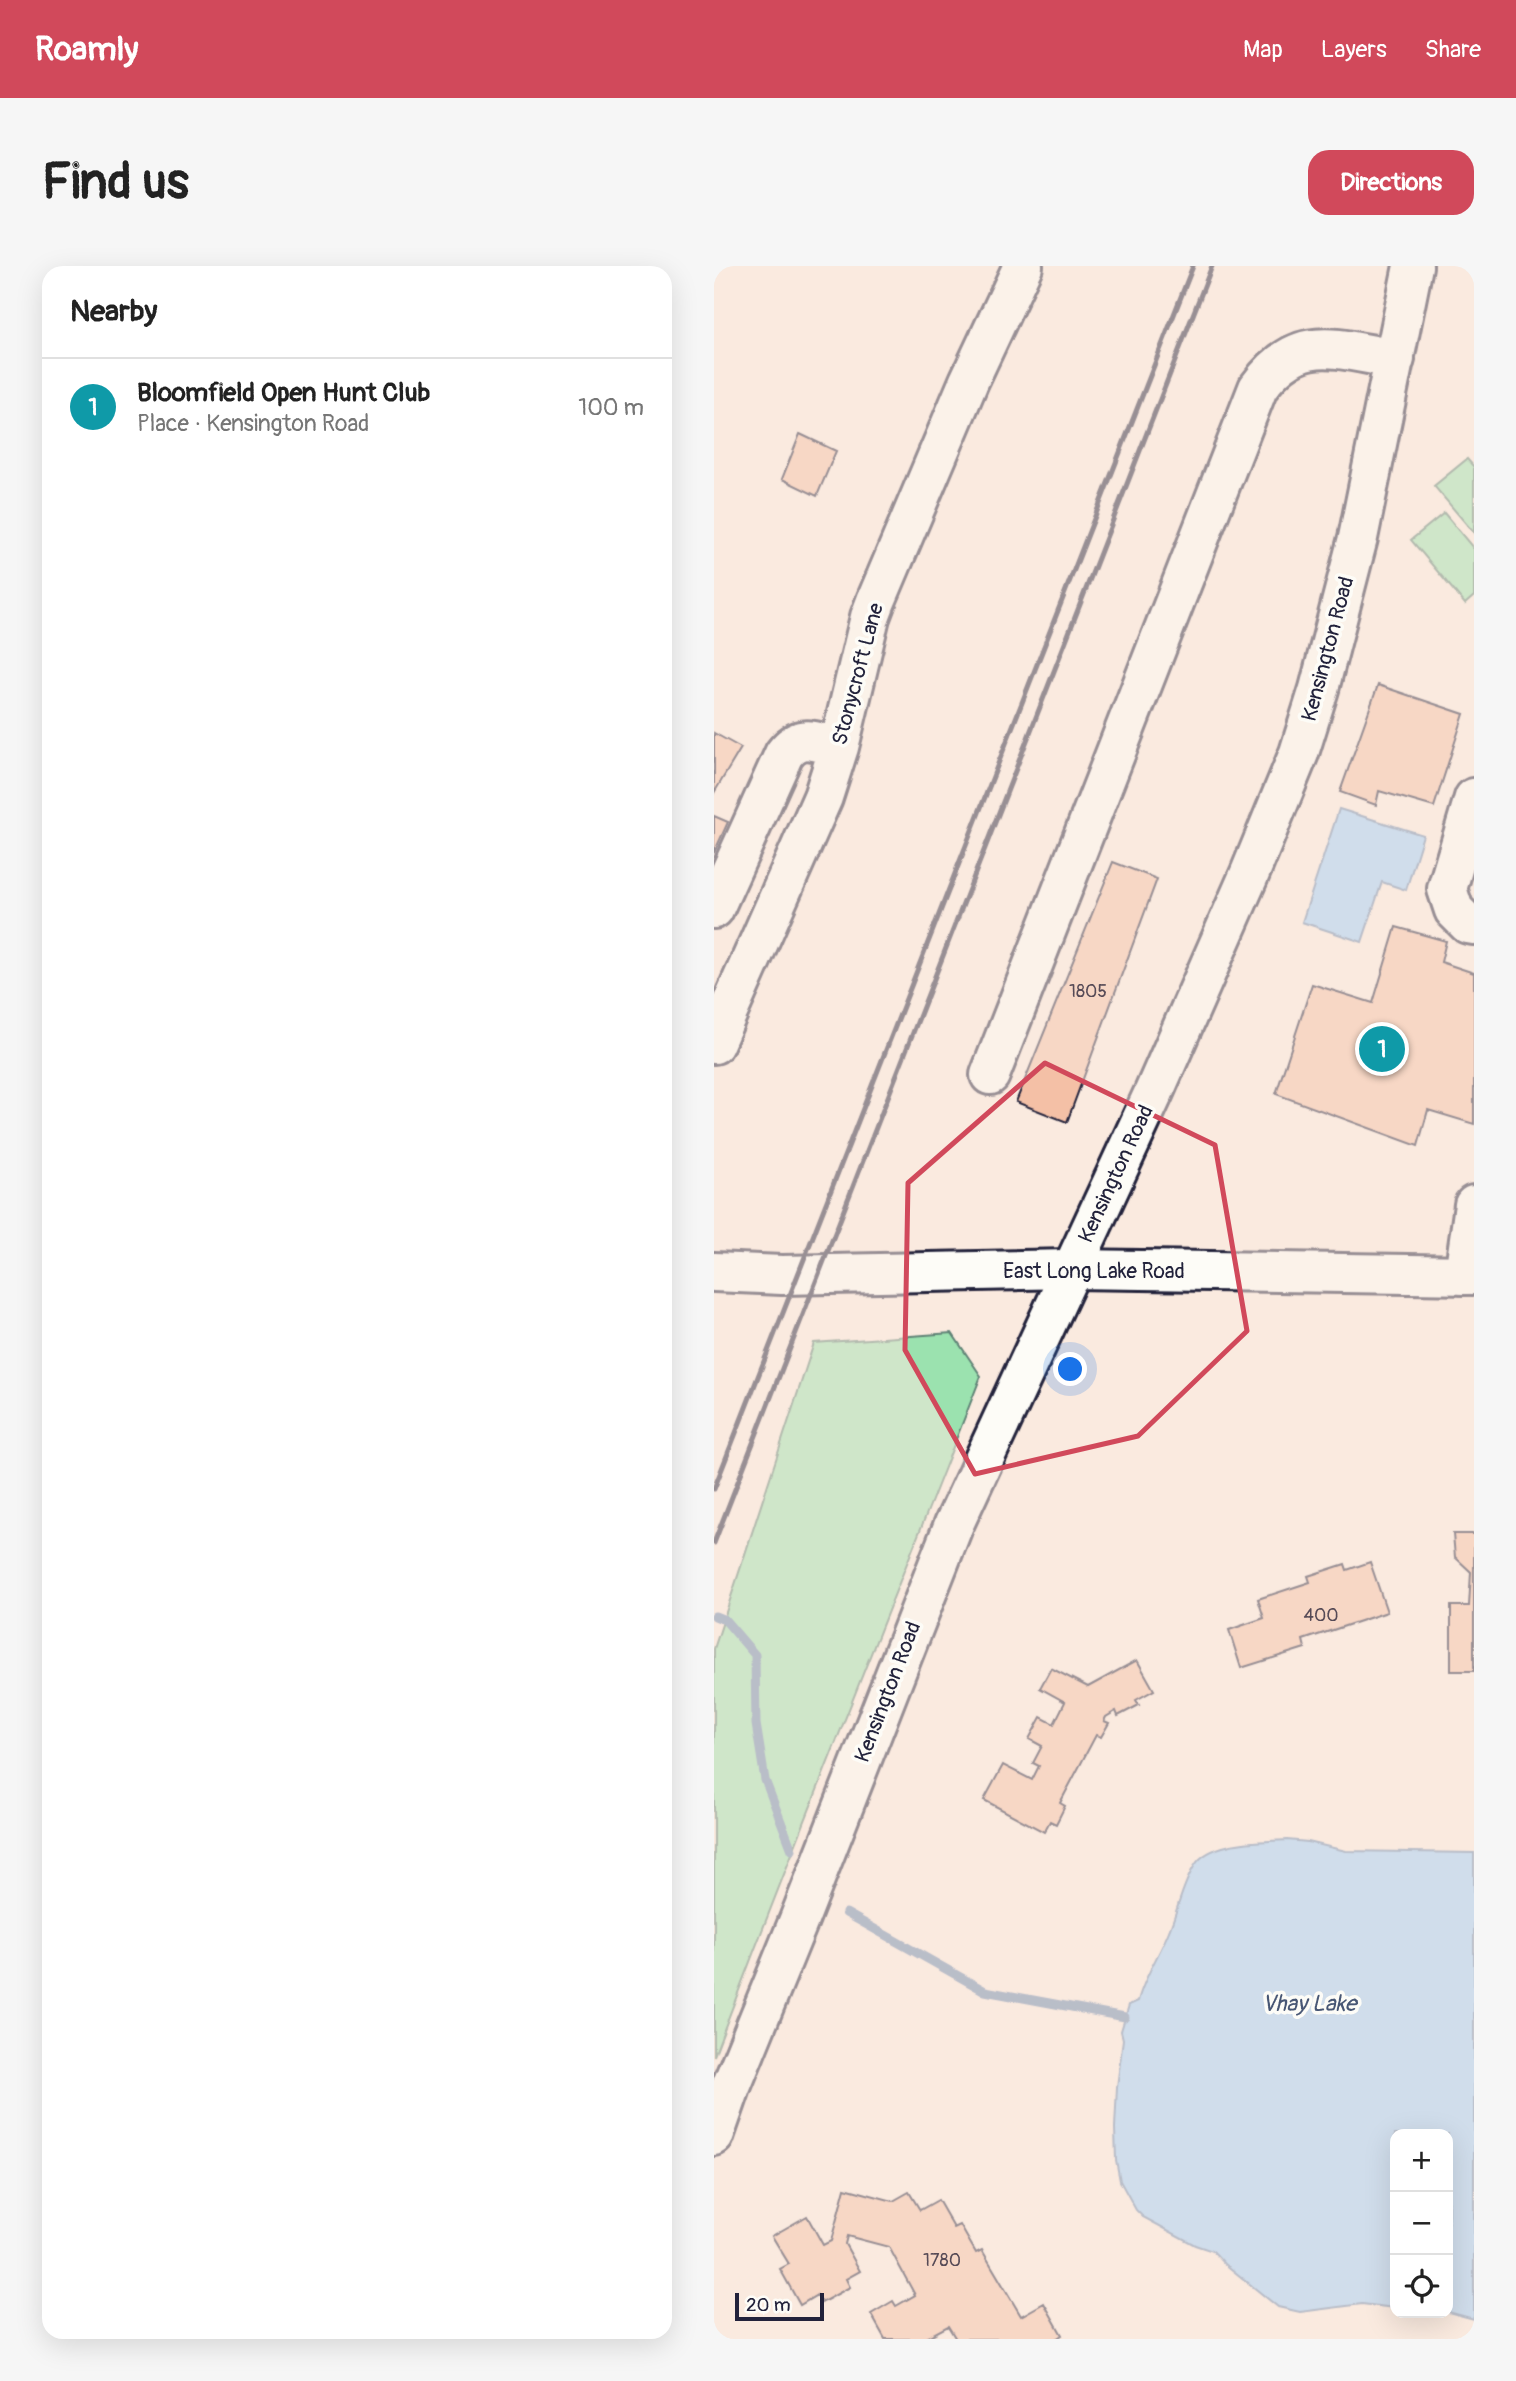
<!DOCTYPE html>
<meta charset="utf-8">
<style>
:root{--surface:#fff;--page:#f6f6f6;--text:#222;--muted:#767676;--line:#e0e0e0;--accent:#d1495b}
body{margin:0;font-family:Pangolin,sans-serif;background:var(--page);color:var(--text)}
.controls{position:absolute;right:21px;bottom:21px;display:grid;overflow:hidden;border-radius:14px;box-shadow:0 7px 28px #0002}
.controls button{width:63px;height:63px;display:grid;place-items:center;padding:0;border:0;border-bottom:2px solid var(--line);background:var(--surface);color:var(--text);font:35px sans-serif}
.scale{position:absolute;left:21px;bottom:18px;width:89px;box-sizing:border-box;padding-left:7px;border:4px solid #22223b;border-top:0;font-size:19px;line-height:24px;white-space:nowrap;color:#22223b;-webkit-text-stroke:5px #fdfcf7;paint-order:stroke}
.you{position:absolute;left:357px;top:1104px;width:24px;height:24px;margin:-18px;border:5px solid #fff;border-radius:50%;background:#1a73e8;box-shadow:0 0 0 10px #1a73e833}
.badge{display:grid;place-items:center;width:46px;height:46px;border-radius:50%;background:var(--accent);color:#fff;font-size:23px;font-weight:700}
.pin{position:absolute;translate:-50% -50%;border:4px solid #fff;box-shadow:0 2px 7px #0006}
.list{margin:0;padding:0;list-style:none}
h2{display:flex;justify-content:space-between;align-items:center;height:91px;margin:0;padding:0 28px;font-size:30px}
h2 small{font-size:23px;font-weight:400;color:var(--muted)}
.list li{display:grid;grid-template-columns:46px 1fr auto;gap:21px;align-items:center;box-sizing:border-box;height:98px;padding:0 28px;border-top:2px solid var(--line)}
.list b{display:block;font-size:26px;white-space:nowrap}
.list p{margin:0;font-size:23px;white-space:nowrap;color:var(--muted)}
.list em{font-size:23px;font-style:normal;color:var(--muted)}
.icon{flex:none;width:38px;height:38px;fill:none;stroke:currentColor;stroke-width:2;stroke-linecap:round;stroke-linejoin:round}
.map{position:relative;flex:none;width:760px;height:2073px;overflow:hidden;border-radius:21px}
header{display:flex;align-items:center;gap:42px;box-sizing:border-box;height:98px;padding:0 35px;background:var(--accent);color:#fff}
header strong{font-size:33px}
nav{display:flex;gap:38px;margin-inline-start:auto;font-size:24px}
.intro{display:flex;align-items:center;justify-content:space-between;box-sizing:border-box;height:168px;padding:0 42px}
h1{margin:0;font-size:49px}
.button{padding:18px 32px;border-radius:21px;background:var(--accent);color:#fff;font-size:24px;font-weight:700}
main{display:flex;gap:42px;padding:0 42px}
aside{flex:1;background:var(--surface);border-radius:21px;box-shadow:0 7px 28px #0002}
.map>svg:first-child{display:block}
.green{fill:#9be2af;stroke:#5e8275;stroke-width:2}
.water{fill:#9dcefa;stroke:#6c89ae;stroke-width:2}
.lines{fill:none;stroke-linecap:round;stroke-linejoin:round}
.stream{stroke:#6c89ae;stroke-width:9}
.building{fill:#f4c0a6;stroke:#22223b;stroke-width:2}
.minor-casing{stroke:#22223b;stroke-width:44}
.major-casing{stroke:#22223b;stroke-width:44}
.minor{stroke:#fdfcf7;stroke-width:38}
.major{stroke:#fdfcf7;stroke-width:38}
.rail{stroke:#22223b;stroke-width:5}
.marked{fill:none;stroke:#d1495b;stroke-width:5;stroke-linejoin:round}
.labels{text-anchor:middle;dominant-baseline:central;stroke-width:7;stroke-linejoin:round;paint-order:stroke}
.number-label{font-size:18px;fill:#564a56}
.street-label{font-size:21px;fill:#22223b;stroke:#fdfcf7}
.water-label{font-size:23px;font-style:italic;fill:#475674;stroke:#fdfcf7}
</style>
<header>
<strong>Roamly</strong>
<nav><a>Map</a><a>Layers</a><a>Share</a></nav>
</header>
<div class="intro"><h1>Find us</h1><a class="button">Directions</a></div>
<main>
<aside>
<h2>Nearby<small></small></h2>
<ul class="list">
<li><span class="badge" style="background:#0f9aa8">1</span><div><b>Bloomfield Open Hunt Club</b><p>Place · Kensington Road</p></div><em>100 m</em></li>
</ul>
</aside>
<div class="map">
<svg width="760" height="2073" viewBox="0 0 760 2073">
<rect width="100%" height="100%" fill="#faeadf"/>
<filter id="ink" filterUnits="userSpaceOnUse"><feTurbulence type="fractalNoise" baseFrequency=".0143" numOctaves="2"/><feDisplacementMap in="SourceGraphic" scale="14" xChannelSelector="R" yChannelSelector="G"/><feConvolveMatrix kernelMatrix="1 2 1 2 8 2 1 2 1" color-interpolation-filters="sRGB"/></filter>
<g filter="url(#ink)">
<!-- green -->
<path class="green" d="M753 193 760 201V267L720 220Z
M730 247 760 283V330L751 338 697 274Z
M238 1067 267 1110C178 1337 86 1562 0 1790V1383L100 1077Z"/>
<!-- water -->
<path class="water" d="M625 543 709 569 692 624 668 616 648 676 588 656Z
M573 1574 594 1576 632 1585 760 1587V2053L734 2046V1868H681V2042L648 2038 586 2046 564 2041 511 1998 499 1985 481 1979 429 1951 422 1944 406 1915 402 1894 401 1862 403 1821 409 1773 407 1765 415 1739 424 1735C430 1711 446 1688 455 1665 464 1644 468 1619 481 1599 496 1574 547 1576 573 1574Z"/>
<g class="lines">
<!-- stream -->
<path class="stream" d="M1 1350 11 1354 41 1389 42 1458 51 1514 78 1584
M132 1647 271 1725 411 1751"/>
</g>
<!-- building -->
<path class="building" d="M86 168 122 185 103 230 68 213Z
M664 419 750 448 720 541 665 525 662 539 626 526Z
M0 467 27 482 0 527Z
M0 550 14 556 0 587Z
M399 596 443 613 353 856 302 836Z
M682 661 732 675 727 696 760 707V858L714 844 704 880 562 828 598 718 659 737Z
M739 1268H760V1405H737V1340H755L757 1306 741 1291Z
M656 1296 673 1346 589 1374 591 1382 527 1402 515 1364 550 1352 544 1333 596 1316 594 1310 631 1298 633 1304Z
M423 1394 440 1424 422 1434 425 1439 404 1450 402 1445 392 1451 390 1455 395 1457 387 1471 382 1469 346 1537 351 1540 342 1558 336 1555 330 1566 270 1534 289 1499 318 1514 325 1500 319 1497 328 1480 315 1473 327 1451 340 1458 351 1436 326 1422 337 1402 374 1421Z
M131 1922 179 1935 195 1926 206 1944 224 1934 240 1962 246 1959 262 1987 268 1984 307 2050 330 2037 348 2069 342 2073H242L234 2060 210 2073H171L157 2048 179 2035 182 2040 201 2029 175 1981 133 1970 131 1978 146 2005 132 2013 136 2021 107 2037 103 2029 86 2039 66 2003 75 1998 58 1970 93 1950 109 1979 117 1975Z"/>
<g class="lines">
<defs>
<path id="minor" d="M760 532 733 623 740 644 754 658 760 659
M0 643 70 488C87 466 100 476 125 481
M0 778 109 531 125 481 156 351 162 335 255 115 309 0
M276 809 544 122C585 65 621 83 681 93
M750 1009 760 939
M0 1870 17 1821 85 1654 240 1258 440 826 536 607 585 487 605 423 644 272 699 0"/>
<path id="major" d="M0 1006 68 1009 358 1003 760 1009"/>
</defs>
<!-- minor casing -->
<use href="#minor" class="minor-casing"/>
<!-- major casing -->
<use href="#major" class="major-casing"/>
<!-- minor -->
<use href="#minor" class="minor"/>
<!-- major -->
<use href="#major" class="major"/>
<!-- rail -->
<path class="rail" d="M0 1223 479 0
M0 1277 498 0"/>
</g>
</g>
<!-- marked area -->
<path d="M0 0H760V2073H0ZM331 797 501 879 533 1065 424 1170 261 1208 191 1084 194 917Z" fill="#faeadf" fill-opacity=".55" fill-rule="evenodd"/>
<path class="marked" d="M331 797 501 879 533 1065 424 1170 261 1208 191 1084 194 917Z"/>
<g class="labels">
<!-- number labels -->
<g class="number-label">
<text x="374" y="725">1805</text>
<text x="607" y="1349">400</text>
<text x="228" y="1994">1780</text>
</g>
<!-- street labels -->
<g class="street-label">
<text transform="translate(614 383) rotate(-75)">Kensington Road</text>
<text transform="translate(144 408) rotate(-75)">Stonycroft Lane</text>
<text transform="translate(402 908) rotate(-65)">Kensington Road</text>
<text x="380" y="1005">East Long Lake Road</text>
<text transform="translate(174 1426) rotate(-69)">Kensington Road</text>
</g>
<!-- water labels -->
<g class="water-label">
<text x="595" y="1737">Vhay Lake</text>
</g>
</g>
</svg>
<div class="controls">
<button>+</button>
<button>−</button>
<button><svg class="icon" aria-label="locate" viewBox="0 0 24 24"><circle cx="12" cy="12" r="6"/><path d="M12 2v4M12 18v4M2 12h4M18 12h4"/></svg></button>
</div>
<div class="scale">20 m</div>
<div class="you"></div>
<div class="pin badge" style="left:668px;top:783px;background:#0f9aa8">1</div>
</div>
</main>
